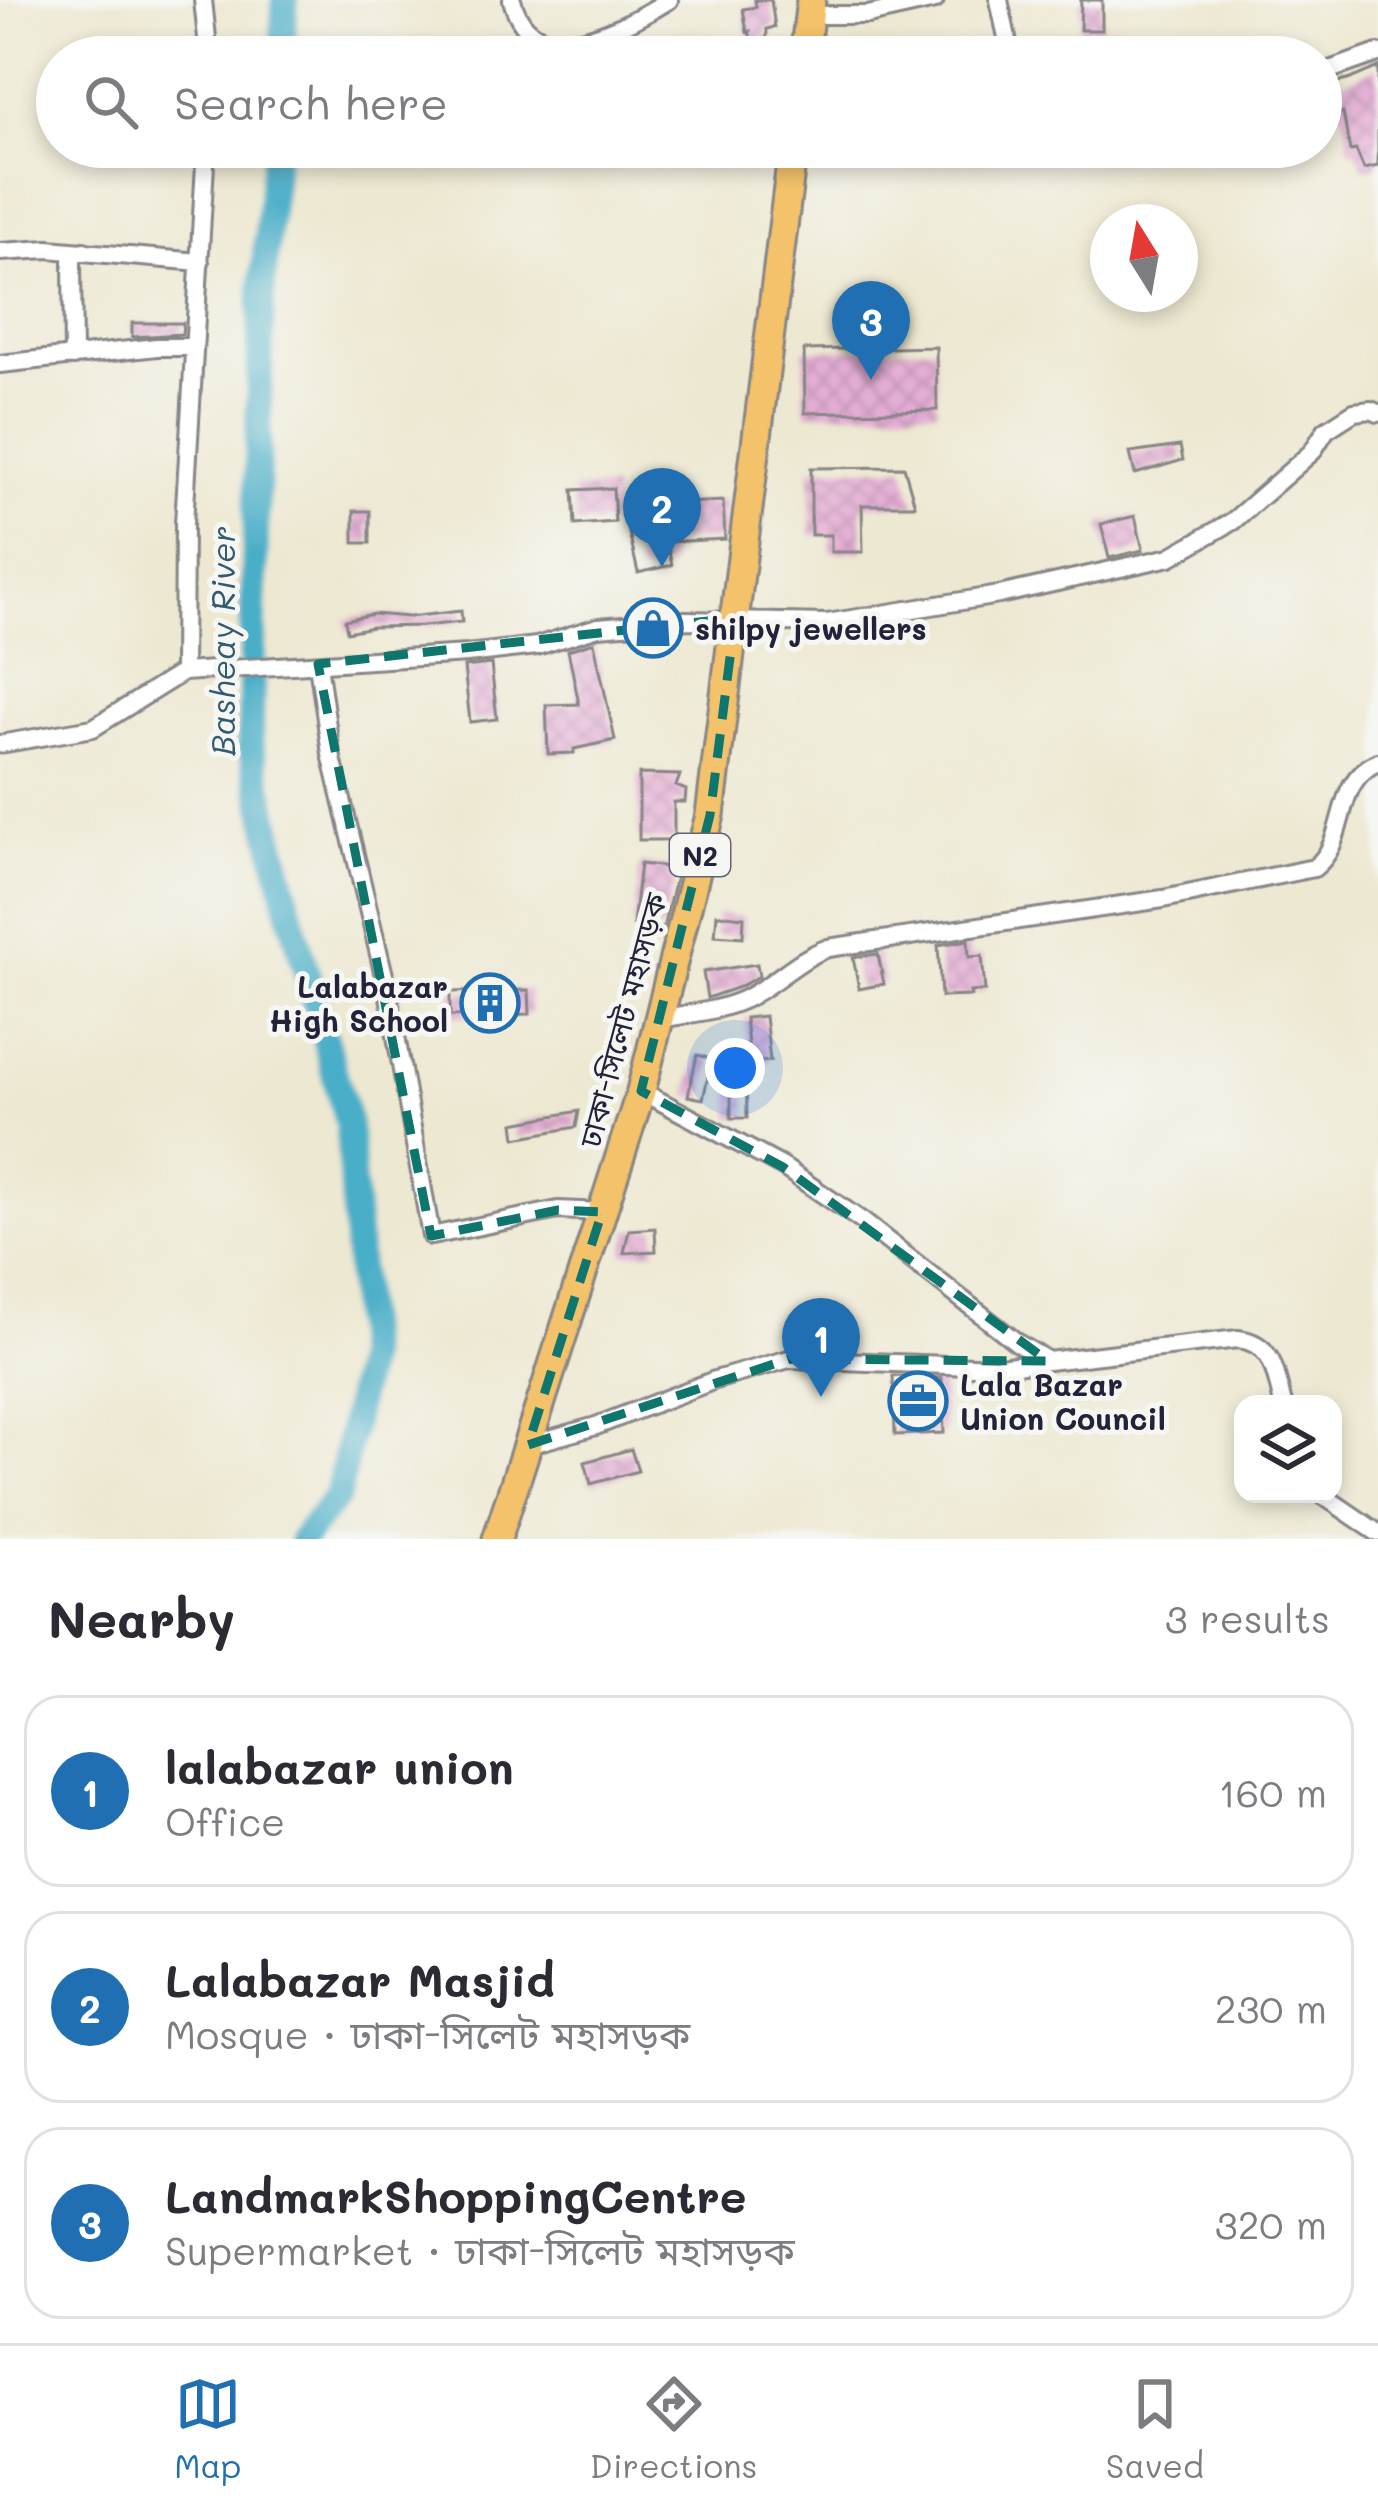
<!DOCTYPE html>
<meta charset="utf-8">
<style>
:root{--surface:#fff;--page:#f2f2f3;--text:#2b2b33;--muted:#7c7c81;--line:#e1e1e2;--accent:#1f6fb2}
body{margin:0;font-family:Mali,"Noto Sans Bengali",sans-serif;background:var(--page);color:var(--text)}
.controls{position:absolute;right:36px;bottom:36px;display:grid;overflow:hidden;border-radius:24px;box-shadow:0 6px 18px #0003}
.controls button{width:108px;height:108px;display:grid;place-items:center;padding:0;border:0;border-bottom:3px solid var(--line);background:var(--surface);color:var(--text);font:60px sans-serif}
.compass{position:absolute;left:1090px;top:204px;width:108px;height:108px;border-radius:50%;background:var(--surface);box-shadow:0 6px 18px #0003;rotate:349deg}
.you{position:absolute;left:735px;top:1068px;width:42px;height:42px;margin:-30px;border:9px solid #fff;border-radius:50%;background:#1a73e8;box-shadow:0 0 0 18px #1a73e833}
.badge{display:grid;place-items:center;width:78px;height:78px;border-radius:50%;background:var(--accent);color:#fff;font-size:39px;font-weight:700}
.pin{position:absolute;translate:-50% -99px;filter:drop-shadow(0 3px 6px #0008)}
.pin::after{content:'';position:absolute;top:63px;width:42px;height:36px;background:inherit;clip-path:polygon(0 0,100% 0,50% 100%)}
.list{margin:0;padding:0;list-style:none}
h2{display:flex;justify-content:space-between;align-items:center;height:156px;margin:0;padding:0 48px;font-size:51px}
h2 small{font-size:39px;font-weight:400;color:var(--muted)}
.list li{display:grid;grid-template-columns:78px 1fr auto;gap:36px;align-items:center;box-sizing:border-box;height:192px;margin:0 24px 24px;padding:0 24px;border:3px solid var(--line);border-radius:36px}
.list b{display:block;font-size:45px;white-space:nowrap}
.list p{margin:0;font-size:39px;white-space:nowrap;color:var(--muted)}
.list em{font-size:39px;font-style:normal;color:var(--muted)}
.icon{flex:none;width:66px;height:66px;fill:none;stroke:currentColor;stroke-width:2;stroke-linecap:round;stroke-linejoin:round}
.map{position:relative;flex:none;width:1378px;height:1539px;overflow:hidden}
.search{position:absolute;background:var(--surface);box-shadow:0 6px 18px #0003;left:36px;right:36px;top:36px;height:132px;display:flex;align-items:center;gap:30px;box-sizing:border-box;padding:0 42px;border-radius:66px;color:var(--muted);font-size:45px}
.sheet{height:804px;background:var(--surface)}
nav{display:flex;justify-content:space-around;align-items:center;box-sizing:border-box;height:168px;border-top:3px solid var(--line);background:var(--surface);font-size:33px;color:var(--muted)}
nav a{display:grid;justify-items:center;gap:6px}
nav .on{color:var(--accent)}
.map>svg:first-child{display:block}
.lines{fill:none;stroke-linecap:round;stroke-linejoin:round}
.river{stroke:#49aec8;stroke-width:27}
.building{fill:url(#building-cross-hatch)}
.minor-casing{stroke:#888586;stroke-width:22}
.trunk-casing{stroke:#888586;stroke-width:33}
.minor{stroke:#fff;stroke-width:16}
.trunk{stroke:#f3c26a;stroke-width:27}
.marked{fill:none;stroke:#0f766e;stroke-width:9;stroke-dasharray:24 15;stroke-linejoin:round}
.labels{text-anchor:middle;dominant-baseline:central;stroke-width:10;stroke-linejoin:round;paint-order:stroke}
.shield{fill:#f6f6f2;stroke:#626272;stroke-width:3}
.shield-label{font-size:27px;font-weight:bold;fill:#22223b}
.poi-label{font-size:30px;font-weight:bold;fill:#22223b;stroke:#f6f6f2;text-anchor:start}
.street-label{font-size:30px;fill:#22223b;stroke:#f6f6f2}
.water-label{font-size:33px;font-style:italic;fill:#325a73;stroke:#f6f6f2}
</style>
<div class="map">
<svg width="1378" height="1539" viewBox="0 0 1378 1539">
<defs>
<pattern id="building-cross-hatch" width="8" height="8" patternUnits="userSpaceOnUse" patternTransform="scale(3)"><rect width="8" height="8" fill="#e4aed4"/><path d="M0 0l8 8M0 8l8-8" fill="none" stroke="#c395b7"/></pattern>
</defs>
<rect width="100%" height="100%" fill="#f6f6f2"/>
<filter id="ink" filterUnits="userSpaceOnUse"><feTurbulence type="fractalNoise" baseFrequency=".00833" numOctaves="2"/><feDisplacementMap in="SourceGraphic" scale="24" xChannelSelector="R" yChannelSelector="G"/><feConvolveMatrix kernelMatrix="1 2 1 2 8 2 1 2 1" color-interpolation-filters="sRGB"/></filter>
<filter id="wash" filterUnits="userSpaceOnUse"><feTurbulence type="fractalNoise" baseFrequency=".004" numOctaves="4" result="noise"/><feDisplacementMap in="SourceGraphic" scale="48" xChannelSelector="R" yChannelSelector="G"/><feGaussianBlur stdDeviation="2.7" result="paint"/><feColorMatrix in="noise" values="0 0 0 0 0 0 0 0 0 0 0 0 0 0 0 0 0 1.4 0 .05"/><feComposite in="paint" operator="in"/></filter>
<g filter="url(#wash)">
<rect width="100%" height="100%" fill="#ede8d1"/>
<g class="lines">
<!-- river -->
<path class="river" d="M282 57 285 0
M276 147 262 288 250 746 290 912 348 1123 365 1359 338 1495 302 1539"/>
</g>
<g id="blocks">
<!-- building -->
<path class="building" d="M755 0H771L775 27 767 29 766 57H749L750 31 747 32 743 9 756 7Z
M1081 0H1102V30H1080Z
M1378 67V166L1364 169 1356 150 1350 151 1343 113 1322 116 1321 86 1348 80Z
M132 323H183L182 334 132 337Z
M936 347 937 410 805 413 804 350Z
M1180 446 1183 460 1135 474 1130 453Z
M904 467 915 505H862L863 552H831V535H811V468Z
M613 488 615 522 575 525 573 490Z
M723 501 725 539 667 542 672 565 638 573 627 523 665 514 664 504Z
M354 511H370V543H354Z
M1135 516 1143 550 1109 558 1101 524Z
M461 611 462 622 424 626 372 627 347 632 345 620 373 614 409 617Z
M594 642 615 740 574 749V753L548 754 546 705 579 704 568 650Z
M491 664 497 719 470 722 464 667Z
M639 774 680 775 676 786 686 790 685 802H674V840H639Z
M640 864 678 868 663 928 633 925Z
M717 914 744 917 743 937 715 935Z
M968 940 969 957 982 956 985 991 970 992 971 996 941 997 938 945Z
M878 954 884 984 859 989 853 957Z
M757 964 759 976 739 987 707 998 703 972Z
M529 990 530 1014 450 1016V992Z
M765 1016 770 1061 750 1063 745 1018Z
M697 1055 712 1059 703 1099 688 1096Z
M731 1063H746L747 1118H731Z
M579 1111 576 1127 516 1138 514 1123Z
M655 1228 656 1251 624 1253 629 1230Z
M893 1376 942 1378 944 1433 895 1435Z
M631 1449 638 1471 591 1484 585 1462Z"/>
</g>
</g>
<g filter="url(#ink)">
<use href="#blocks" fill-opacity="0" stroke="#888586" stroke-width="3"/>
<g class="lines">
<defs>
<path id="minor" d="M203 0 209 57
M512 0C533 79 625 27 669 0
M999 0 1011 57
M809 15H868L935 0
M1321 73 1378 53
M0 252 48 249 200 262
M73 357 72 261 75 253 84 251
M0 364 157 347H193
M318 664 331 754 389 996 431 1236 558 1210 602 1212
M183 672 184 524 206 147
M0 744 93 728 183 672 467 654 537 646 598 627 686 620 827 623 999 595 1170 557 1233 521 1312 452 1326 430 1354 412 1371 410 1378 413
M659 1019C688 1014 719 1011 745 999 775 984 797 959 828 948L1163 899 1314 868C1350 841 1331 782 1378 762
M641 1091 783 1167 862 1221 1019 1344 1048 1361 1238 1339C1274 1343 1275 1373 1283 1404
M528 1445 596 1426 715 1380 789 1359 999 1367 1048 1361
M1321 1494 1378 1533"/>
<path id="trunk" d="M804 57 811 0
M497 1539 641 1091 710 815 793 147"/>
</defs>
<!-- minor casing -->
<use href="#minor" class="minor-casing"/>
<!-- trunk casing -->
<use href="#trunk" class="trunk-casing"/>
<!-- minor -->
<use href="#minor" class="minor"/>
<!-- trunk -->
<use href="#trunk" class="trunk"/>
</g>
</g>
<!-- marked area -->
<path class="marked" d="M735 618 710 815 641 1091 783 1167 1048 1361 789 1359 528 1445 602 1212 558 1210 431 1236 318 664Z"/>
<!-- icons -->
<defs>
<symbol id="shop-ring" viewBox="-11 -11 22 22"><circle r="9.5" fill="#f6f6f2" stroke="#1f6fb2" stroke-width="1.5"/><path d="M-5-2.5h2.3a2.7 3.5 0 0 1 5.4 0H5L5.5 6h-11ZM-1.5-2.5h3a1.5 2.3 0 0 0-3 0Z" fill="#1f6fb2"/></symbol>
<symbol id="building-ring" viewBox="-11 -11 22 22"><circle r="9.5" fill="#f6f6f2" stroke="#1f6fb2" stroke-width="1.5"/><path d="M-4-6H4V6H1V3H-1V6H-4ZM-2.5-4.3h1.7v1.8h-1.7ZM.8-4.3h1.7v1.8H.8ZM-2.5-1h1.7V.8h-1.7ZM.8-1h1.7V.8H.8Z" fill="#1f6fb2"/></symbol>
<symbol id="office-ring" viewBox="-11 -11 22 22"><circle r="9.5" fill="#f6f6f2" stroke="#1f6fb2" stroke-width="1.5"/><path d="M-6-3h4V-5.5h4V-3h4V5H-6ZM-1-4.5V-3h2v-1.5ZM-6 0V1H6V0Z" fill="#1f6fb2"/></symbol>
</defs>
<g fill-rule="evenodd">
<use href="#shop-ring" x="620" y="595" width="66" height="66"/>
<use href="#building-ring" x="457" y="970" width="66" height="66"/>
<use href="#office-ring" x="885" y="1368" width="66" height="66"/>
</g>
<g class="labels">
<!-- shield labels -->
<rect class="shield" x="670" y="834" width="60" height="42" rx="9"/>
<g class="shield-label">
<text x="700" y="855">N2</text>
</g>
<!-- poi labels -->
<g class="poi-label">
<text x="695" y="628">shilpy jewellers</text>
<text x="448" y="986" text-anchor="end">Lalabazar<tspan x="448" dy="34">High School</tspan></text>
<text x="960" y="1384">Lala Bazar<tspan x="960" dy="34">Union Council</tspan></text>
</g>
<!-- street labels -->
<g class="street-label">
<text transform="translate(622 1020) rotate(-75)">ঢাকা-সিলেট মহাসড়ক</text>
</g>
<!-- water labels -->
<g class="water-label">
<text transform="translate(221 641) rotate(-90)">Basheay River</text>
</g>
</g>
</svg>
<div class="controls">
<button><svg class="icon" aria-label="layers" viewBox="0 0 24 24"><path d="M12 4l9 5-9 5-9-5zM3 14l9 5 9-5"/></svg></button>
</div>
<svg class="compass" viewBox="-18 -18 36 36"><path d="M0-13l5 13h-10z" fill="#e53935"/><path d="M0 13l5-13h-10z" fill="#7c7c81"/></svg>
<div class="you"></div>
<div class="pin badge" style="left:821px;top:1397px">1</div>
<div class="pin badge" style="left:662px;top:567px">2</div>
<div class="pin badge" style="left:871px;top:380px">3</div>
<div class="search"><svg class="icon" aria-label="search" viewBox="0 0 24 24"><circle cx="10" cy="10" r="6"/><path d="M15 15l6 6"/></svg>Search here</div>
</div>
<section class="sheet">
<h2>Nearby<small>3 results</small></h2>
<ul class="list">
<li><span class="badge">1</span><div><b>lalabazar union</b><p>Office</p></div><em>160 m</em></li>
<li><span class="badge">2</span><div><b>Lalabazar Masjid</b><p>Mosque · ঢাকা-সিলেট মহাসড়ক</p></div><em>230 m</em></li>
<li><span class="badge">3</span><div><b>LandmarkShoppingCentre</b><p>Supermarket · ঢাকা-সিলেট মহাসড়ক</p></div><em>320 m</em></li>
</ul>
</section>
<nav>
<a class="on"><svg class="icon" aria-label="map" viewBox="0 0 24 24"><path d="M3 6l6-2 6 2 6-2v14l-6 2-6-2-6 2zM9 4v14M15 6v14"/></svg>Map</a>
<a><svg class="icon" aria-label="directions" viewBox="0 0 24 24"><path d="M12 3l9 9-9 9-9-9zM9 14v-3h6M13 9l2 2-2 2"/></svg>Directions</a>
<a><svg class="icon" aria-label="saved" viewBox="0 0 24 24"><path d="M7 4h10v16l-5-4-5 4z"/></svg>Saved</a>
</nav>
